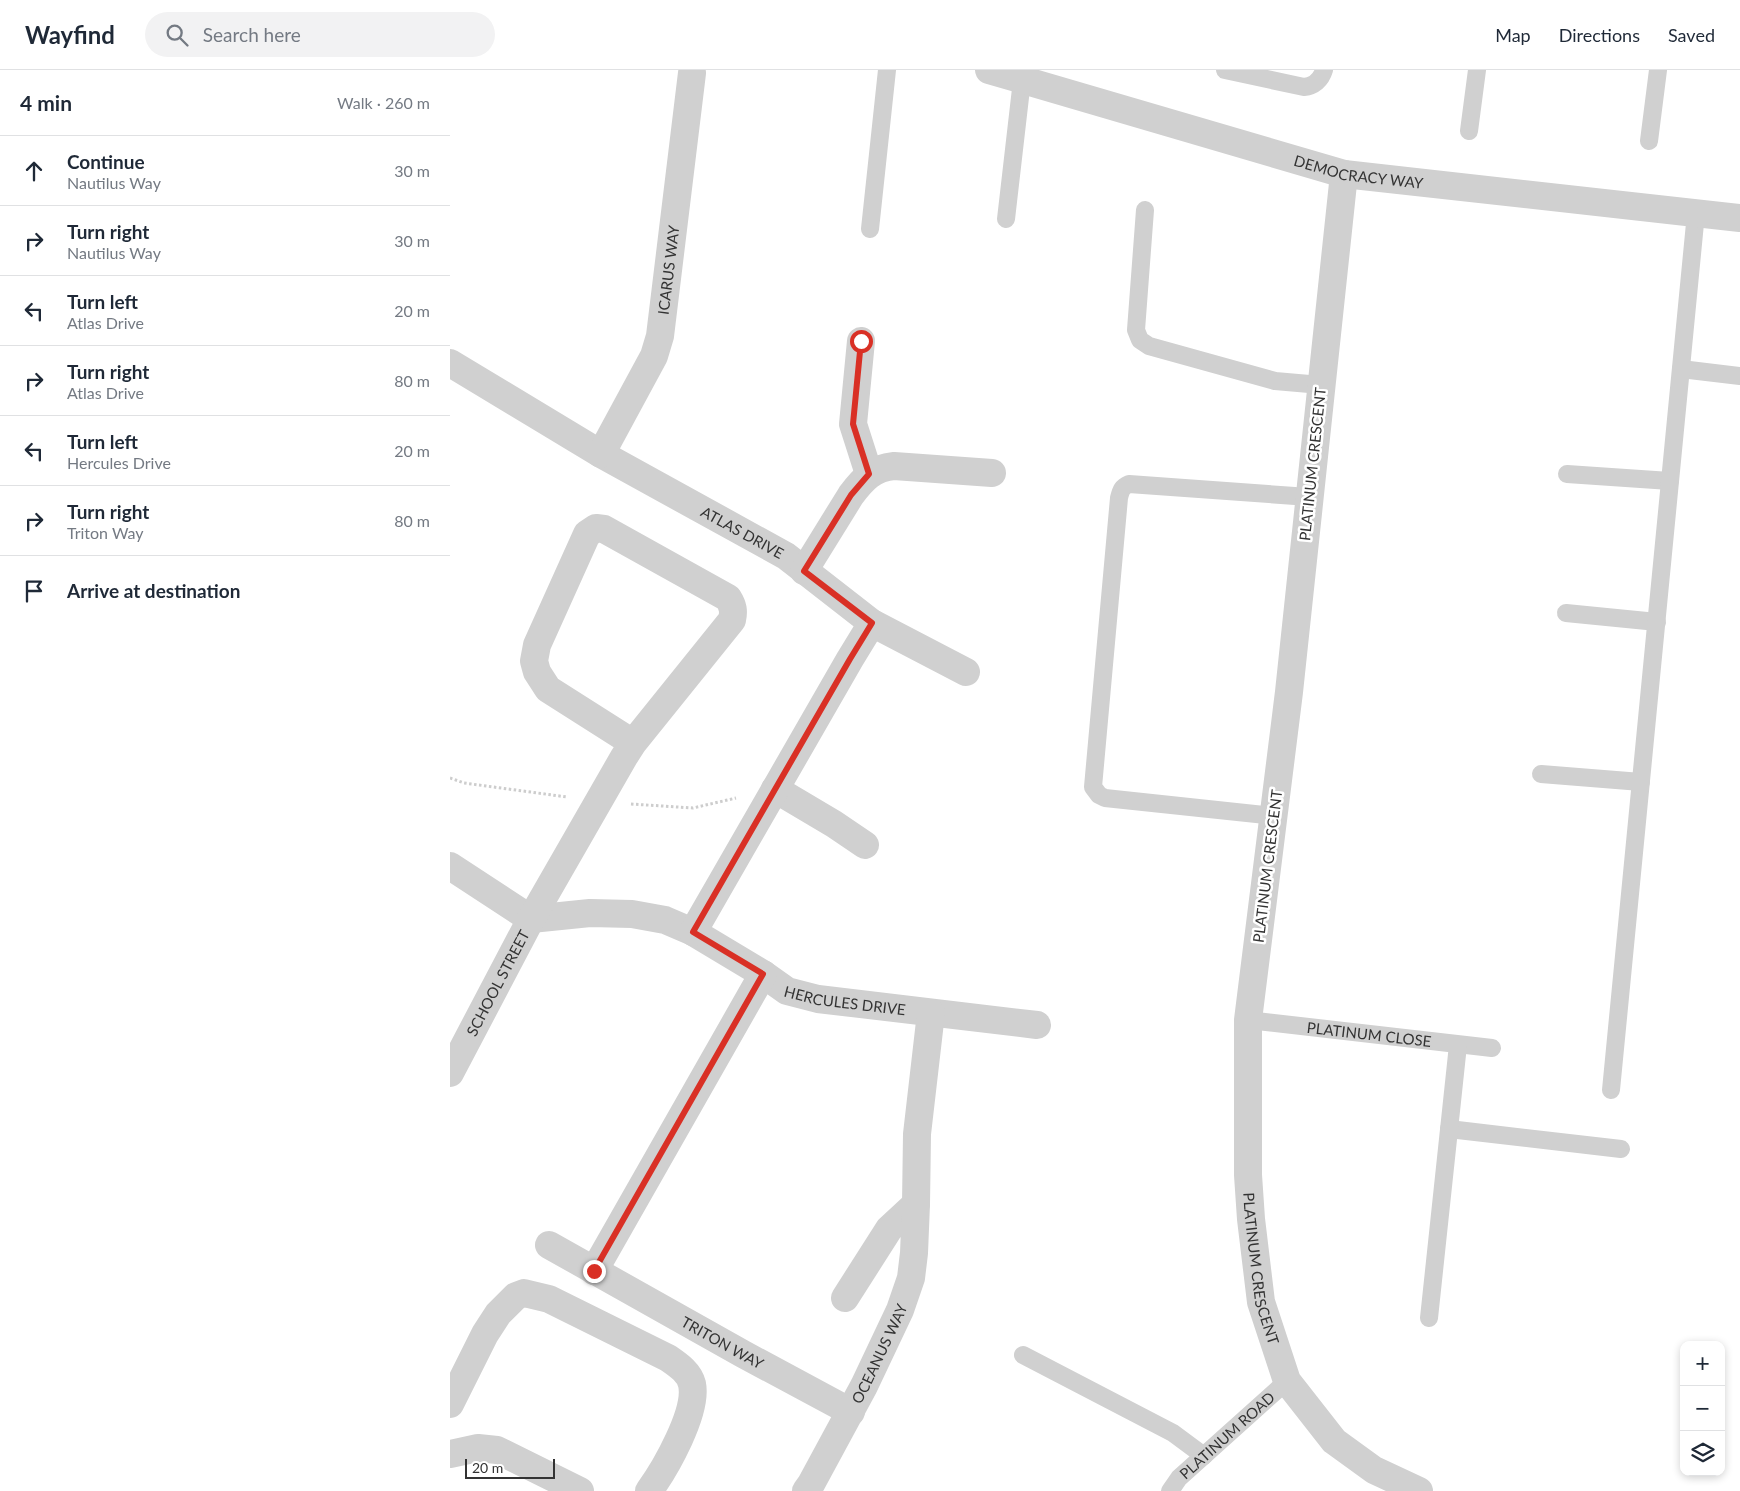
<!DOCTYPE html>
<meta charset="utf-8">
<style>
:root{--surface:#fff;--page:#f2f2f3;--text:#1f2937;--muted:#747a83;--line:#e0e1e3}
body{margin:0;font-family:Lato,sans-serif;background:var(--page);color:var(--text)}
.controls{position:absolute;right:15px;bottom:15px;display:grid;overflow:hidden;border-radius:10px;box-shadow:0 2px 8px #0003}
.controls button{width:45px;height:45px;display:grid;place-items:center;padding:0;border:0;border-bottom:1px solid var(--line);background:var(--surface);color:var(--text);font:25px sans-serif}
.scale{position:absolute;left:15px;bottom:12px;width:90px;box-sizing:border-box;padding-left:5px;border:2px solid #333;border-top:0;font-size:14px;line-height:18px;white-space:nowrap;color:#333;-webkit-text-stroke:4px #fff;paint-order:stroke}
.stop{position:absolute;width:15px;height:15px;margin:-11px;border:4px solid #d93025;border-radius:50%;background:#fff}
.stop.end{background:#d93025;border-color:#fff;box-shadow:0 1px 5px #0008}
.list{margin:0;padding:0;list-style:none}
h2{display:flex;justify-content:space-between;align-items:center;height:65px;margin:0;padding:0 20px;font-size:21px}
h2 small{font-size:16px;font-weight:400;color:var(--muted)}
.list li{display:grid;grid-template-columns:32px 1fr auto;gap:15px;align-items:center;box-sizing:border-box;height:70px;padding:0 20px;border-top:1px solid var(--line)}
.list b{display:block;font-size:19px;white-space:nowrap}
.list p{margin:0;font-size:16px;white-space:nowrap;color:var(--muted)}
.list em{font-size:16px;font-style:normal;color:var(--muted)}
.icon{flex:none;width:28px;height:28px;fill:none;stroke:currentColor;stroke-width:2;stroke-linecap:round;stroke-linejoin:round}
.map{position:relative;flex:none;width:1290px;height:1421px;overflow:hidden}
header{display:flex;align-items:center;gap:30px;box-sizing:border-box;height:70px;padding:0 25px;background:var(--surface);border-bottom:1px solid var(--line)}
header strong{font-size:24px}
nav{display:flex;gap:28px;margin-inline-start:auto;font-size:18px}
.search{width:350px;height:45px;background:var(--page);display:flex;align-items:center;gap:12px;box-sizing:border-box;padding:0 18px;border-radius:28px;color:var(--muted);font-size:19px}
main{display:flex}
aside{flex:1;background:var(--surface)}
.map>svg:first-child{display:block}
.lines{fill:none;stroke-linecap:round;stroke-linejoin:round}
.path{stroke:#cdcdcd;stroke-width:3;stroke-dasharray:2.5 2.5;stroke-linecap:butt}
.service{stroke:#d0d0d0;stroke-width:18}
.minor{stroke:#d0d0d0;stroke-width:28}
.route{stroke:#d93025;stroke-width:6}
.labels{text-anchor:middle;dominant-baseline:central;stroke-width:5;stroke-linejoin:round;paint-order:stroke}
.street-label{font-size:15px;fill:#333;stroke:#fff}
</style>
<header>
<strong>Wayfind</strong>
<div class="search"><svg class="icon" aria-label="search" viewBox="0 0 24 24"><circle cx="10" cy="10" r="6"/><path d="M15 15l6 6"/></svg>Search here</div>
<nav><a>Map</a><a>Directions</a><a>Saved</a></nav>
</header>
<main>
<aside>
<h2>4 min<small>Walk · 260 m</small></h2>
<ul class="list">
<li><svg class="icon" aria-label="ahead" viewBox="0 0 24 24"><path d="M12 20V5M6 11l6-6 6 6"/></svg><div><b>Continue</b><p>Nautilus Way</p></div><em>30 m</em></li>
<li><svg class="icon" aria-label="right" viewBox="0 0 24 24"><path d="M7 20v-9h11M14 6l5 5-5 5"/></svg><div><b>Turn right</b><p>Nautilus Way</p></div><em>30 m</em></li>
<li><svg class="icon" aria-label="left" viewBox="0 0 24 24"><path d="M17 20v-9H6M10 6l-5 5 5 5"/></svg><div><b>Turn left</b><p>Atlas Drive</p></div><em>20 m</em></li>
<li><svg class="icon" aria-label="right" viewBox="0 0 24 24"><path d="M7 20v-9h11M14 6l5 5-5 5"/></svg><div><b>Turn right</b><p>Atlas Drive</p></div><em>80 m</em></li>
<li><svg class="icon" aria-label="left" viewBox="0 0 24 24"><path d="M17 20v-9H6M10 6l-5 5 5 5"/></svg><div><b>Turn left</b><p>Hercules Drive</p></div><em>20 m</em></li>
<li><svg class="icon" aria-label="right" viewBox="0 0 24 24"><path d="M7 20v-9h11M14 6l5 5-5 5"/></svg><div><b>Turn right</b><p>Triton Way</p></div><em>80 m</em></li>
<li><svg class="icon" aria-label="arrive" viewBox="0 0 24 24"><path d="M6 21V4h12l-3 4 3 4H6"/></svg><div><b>Arrive at destination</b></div></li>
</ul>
</aside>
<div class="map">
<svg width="1290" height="1421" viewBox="0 0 1290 1421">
<rect width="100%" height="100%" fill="#fff"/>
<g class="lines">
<!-- path -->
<path class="path" d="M0 708 14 713 117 727
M181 734 243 738 286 728"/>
<!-- service -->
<g class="service">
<path d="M775 0 854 17C864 16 871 10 874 0"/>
<path d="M1019 61 1027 0"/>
<path d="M1199 71 1208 0"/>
<path d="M695 140 686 260 690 270 699 276 825 311 871 315"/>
<path d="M556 149 572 10"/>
<path d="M420 159 437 0"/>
<path d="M1231 299 1290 306"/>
<path d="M1117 404 1220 411"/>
<path d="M1116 543 1207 552"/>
<path d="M1091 704 1191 712"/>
<path d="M824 746 655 728 649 725 643 717 669 428C671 420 672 417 679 414L859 427"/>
<path id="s1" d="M798 950 1042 978"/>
<path d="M1161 1020 1246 143"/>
<path d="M999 1059 1171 1079"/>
<path d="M979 1248 1008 975"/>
<path d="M573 1285 723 1363 754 1386"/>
<path id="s2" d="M720 1421 729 1408 837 1311"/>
</g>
<!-- minor -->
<g class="minor">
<path id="s3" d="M539 0 894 104 1290 148"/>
<path id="s4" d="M894 104 839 622 798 950V1105L801 1149 811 1232 837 1311 884 1371 924 1400 969 1421"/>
<path d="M411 271 403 354 419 404"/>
<path id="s5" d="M0 293 151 384 336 486 422 553 516 602"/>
<path id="s6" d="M151 384 204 286 210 266 242 3"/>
<path d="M354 501 401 425C413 409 423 398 444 396L542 403"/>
<path d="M325 719 384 754 415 775"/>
<path id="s7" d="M0 796 81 849 140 843 182 844 215 850 243 862 313 904 337 921 368 929 587 955"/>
<path d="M243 862 400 589 422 553"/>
<path id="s8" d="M0 1003 81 849 174 687 183 673 282 550C284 541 283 536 278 528L154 459 146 458 137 464 87 575 84 591 87 602 98 619 183 673"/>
<path id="s9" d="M99 1175 293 1284 401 1342"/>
<path d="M144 1201 313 904"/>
<path d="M395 1228 439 1159 466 1134"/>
<path d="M0 1334 35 1264 48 1244 66 1226 74 1223 99 1229 218 1288C228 1295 239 1302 242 1314 248 1342 215 1399 199 1421"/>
<path d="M0 1384 28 1378 47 1380 130 1421"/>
<path id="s10" d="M356 1421 361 1414 414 1316 450 1240 461 1208 464 1183 466 1134 467 1064 481 943"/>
</g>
</g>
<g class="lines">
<!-- route -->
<path class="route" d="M144 1201 313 904 243 862 400 589 422 553 354 501 401 425 419 404 403 354 411 271"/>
</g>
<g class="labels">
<!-- street labels -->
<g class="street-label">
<text stroke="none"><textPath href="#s3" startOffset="384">DEMOCRACY WAY</textPath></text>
<text stroke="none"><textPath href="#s6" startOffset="199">ICARUS WAY</textPath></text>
<text transform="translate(862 394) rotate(-84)">PLATINUM CRESCENT</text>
<text stroke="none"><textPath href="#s5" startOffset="338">ATLAS DRIVE</textPath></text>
<text transform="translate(817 796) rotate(-83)">PLATINUM CRESCENT</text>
<text stroke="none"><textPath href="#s8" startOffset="102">SCHOOL STREET</textPath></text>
<text stroke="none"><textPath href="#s7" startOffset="432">HERCULES DRIVE</textPath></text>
<text stroke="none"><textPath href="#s1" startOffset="122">PLATINUM CLOSE</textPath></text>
<text stroke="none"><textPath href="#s4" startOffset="1101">PLATINUM CRESCENT</textPath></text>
<text stroke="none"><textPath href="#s9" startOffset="199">TRITON WAY</textPath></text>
<text stroke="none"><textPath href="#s10" startOffset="156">OCEANUS WAY</textPath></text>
<text stroke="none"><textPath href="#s2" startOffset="80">PLATINUM ROAD</textPath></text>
</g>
</g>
</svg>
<div class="controls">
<button>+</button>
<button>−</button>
<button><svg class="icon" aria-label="layers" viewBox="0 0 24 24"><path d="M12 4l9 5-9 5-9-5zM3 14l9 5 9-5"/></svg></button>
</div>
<div class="scale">20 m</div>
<div class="stop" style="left:411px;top:271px"></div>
<div class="stop end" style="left:144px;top:1201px"></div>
</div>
</main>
